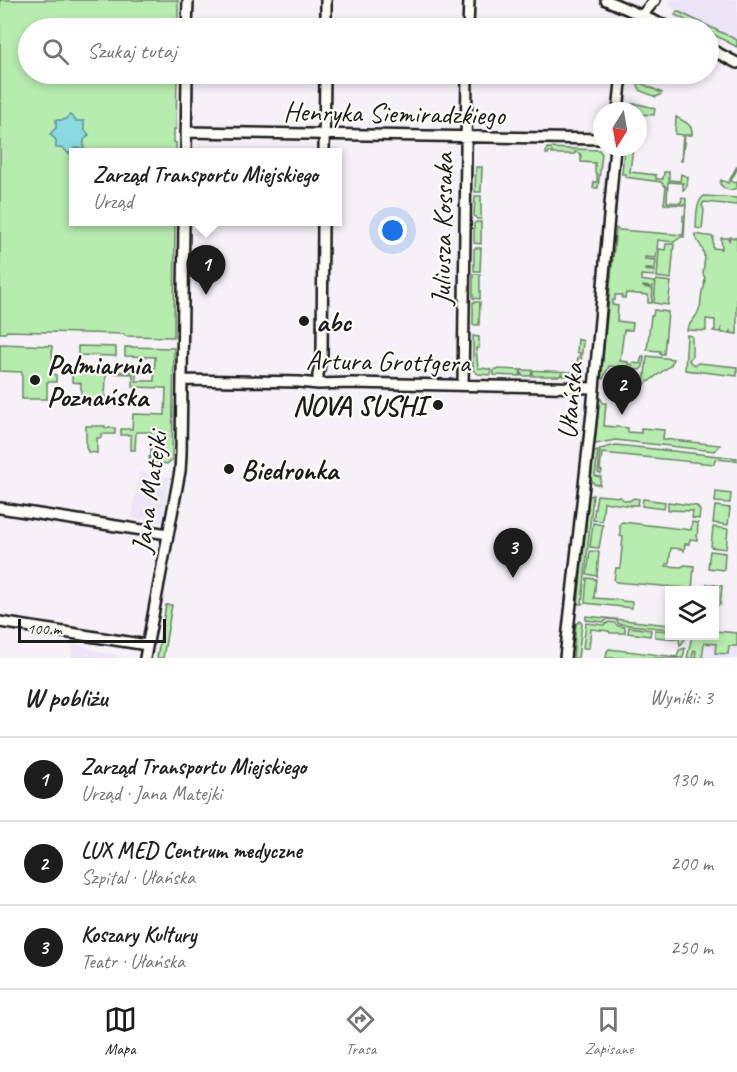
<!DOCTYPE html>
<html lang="pl">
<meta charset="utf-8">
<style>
:root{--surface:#fff;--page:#f2f2f2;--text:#222;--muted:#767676;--line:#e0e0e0;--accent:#1c1c1c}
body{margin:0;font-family:Caveat,sans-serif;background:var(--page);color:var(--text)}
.controls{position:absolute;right:18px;bottom:18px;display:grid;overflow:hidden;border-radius:0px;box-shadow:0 3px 9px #0003}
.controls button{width:54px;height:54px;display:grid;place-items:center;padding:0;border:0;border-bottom:2px solid var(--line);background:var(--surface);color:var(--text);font:30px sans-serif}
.compass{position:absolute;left:593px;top:102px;width:54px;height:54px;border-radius:50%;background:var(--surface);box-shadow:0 3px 9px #0003;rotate:191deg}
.scale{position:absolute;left:18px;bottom:15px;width:148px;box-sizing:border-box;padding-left:6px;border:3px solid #1c1c1c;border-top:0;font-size:16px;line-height:21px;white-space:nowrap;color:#1c1c1c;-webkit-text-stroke:4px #fdfcf7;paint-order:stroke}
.you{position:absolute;left:393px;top:231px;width:21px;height:21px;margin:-15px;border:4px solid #fff;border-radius:50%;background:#1a73e8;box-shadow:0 0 0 9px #1a73e833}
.badge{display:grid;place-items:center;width:39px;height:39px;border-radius:50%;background:var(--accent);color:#fff;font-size:20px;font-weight:700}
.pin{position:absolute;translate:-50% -50px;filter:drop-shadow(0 2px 3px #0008)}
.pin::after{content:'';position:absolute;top:32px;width:21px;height:18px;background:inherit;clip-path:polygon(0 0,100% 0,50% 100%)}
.popup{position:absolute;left:69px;top:148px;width:273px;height:78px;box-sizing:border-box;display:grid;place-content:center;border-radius:0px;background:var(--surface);filter:drop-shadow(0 2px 4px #0005);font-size:20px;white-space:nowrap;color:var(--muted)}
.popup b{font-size:22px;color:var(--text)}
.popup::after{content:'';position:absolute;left:50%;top:100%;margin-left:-12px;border:12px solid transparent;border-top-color:var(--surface)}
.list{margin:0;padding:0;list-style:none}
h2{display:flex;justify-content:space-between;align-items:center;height:78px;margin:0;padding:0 24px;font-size:26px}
h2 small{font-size:20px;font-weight:400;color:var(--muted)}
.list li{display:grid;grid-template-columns:39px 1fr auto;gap:18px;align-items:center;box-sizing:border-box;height:84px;padding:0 24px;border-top:2px solid var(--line)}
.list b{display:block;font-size:22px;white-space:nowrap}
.list p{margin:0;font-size:20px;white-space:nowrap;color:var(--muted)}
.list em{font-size:20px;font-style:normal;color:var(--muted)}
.icon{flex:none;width:33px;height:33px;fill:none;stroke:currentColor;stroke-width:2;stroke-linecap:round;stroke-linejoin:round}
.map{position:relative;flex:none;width:737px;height:658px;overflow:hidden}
.search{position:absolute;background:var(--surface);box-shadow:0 3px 9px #0003;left:18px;right:18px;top:18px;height:66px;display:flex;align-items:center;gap:15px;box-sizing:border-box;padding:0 21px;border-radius:33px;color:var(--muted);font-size:22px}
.sheet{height:330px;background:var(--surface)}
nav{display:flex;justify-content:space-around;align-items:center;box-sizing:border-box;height:84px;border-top:2px solid var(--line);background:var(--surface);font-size:16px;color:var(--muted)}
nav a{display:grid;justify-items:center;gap:3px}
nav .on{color:var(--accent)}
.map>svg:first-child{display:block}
.built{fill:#ece4f7}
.green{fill:#b6ecae;stroke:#698465;stroke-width:1.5}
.water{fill:#89dae1;stroke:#5d8e92;stroke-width:1.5}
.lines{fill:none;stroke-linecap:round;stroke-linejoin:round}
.street-casing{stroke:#1c1c1c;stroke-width:14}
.street{stroke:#fdfcf7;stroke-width:9}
.poi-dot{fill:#1c1c1c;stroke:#fdfcf7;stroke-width:2}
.labels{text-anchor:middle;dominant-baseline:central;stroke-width:4.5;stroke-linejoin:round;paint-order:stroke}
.street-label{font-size:28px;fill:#1c1c1c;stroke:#fdfcf7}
.poi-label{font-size:28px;font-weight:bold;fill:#1c1c1c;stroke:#fdfcf7;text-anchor:start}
</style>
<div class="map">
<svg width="737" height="658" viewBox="0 0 737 658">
<rect width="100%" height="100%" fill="#f5f1f7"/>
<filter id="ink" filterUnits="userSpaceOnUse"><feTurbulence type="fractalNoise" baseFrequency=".0167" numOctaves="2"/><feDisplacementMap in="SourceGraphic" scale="12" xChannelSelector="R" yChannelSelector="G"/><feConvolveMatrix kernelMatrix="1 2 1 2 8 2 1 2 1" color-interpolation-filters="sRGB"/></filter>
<g filter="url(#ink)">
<!-- built -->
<path class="built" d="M671 0H737V40L672 8 670 4Z
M139 472 169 477 162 522 132 518Z
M693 636 737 639V658H690Z
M73 644 86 647 108 655 110 653 121 658H71Z"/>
<!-- green -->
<path class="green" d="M0 0H178V28H28V74H177L176 129H174V142L176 143V152H74V222H175L174 337 125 336 124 334 7 331 5 333H0Z
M677 11 737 40V47L709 32 708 28H701L675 15Z
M639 82 662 93 660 95 656 97 641 91 638 85Z
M633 104C641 104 648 106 655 109L654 115 638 114V111H628L629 105Z
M676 117C685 122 693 124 692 135H685L682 161H681L683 135 675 134Z
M624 147H633L630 172 656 175V179H663L664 172H669V180L680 181 681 174 688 177 687 186 685 189 683 190V183L668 182 667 202 681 203 682 197 686 199 684 237H681L674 242 658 240 656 258 645 257V259L656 260 655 269H645V270L655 271 654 276 641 275V280L654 282 653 287 643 286V287L653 289 652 303H648V295L626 293 625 298H622V295H615V300H613L612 305 618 306 617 321 633 323 632 330H624L620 361 628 362V364L632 365 633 363 640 364 642 356H644L643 367 640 370 609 366 603 379 601 378 616 228 619 230 683 235 684 222 683 221V216L685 215 686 205 664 204 666 187 661 182 625 177V174H622Z
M547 148 599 150 602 154 598 188H593L594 182H597V174L595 173V163L581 162V155L579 153 575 152V154H552V152H549L548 154H546Z
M737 166V169L731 181 734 183 737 182V188L731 190 725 189 720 184 721 180 728 183Z
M476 167H482L481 192H475Z
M475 196H481V219H477L474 216Z
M704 196 737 198V205L704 202 702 205 704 210 702 229 696 228C697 218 695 203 704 196Z
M476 222H481V244L474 243V224Z
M695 234 714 237 713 239V248L722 249 721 238H729V241L730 237 737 238V334L731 333V330L730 333H722L721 329 720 332 713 331 715 329V320L706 319V331L687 330C689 322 698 317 699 309L700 308 702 291 704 288 705 278 703 274 705 256H704L703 250 695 236Z
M666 244H674L671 279 657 277 659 249 665 250Z
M475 248H481L480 271H474V249Z
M473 274H480V299L473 298Z
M656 280 671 282 668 305 654 303Z
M473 302H480L479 325H473Z
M654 310 668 312 664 354H660V351L647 350 651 316H653Z
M687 335 692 336V356L689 360 691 363 695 365 698 363 737 367V376L685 370Z
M473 336 479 337V348H476L478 368 490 369 491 371V375L478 374 473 370Z
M578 339 583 341 580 373 578 376H562V374H561L560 376H533V371H532L531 376H522L521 371 520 376 494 375V371L495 369 576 372 578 357H579L580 353 577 352Z
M0 344 52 346 53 374 56 375V382H47V399H22V372L0 371Z
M78 346 116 347V356L78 355Z
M125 347 174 348 172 460 167 464 150 461 149 457 151 456V432H136L135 450H131V435H121V429H132L133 414 165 415 166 388 133 387V374L106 373 105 401 81 400V383L72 382V375H75V370L136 372V381H154L155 357 125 356Z
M647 356 673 359 671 365 644 385Z
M601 399 603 403H606L604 426 628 428V432L641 433V428L664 430 663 439 720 445 715 451 615 440 595 444 599 400Z
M86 426H105V428H115V434H101V438H97V453L88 452 86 447Z
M616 445 737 458V461L715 459 714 464 602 453 600 470 602 471 601 474 598 473 600 449Z
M598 451 595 476 601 477 600 485 594 484 591 479 594 452Z
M716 492 731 494 730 503 715 502Z
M593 495 582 604H578L589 496Z
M597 495 620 497 624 500 629 501 634 498 639 499 638 505H631V506L604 502 602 521 593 520Z
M643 499 665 502 664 509 642 506Z
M668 502 697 506 700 511 699 519 692 518 693 511 668 510Z
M715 506 730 508 728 525 713 523Z
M622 522 691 530 692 522 698 523 697 540 690 539 689 544H685L684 551 682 549 671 548 669 564H666V566L681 567 685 565 694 566 692 590H685V588L616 582 614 580 616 568H620L623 537 620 536V524Z
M593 523 603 525 599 548 590 547Z
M713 527 728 529 726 549 711 547Z
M590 551 599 552 597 576 587 574Z
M710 551 725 553 724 570 708 568Z
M587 578 596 579 594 598 621 600V601L632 602V608L585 603Z
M707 584 722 586 720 605H715L714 590H706Z
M166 605H172L163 658H157Z
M586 616 669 625V629L619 624 616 620 608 619 604 622 586 620Z
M580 621 582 624 578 658H573L576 624Z
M609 622 615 623 618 626 625 627V633H610L609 631 591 629 589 648H583L586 623 604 625Z
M629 627 651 630 650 636 628 633Z
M655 630 669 631 670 636H687L680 646 679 639 655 637Z
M715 631 737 633V646H729L728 654 715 653 716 644 704 643 702 658H695L696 651 694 650 692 658H687L692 636H714Z
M685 648 683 658H606L607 651 609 649 677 657 679 650Z"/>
<!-- water -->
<path class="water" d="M70 115 76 121H84V129L89 135 84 140V149L75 148 69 154 63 148H56V140L50 134 56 128V120H64Z"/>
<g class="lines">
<defs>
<path id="street" d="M606 0 670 28
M187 28 188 0
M326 28V0
M468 28 469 0
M631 28 655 0
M708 48 737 63
M618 111 622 74
M186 132 602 139
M186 152 187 74
M324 152 325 74
M182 380 299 382 318 384 352 383 594 388
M318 384V375L322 354 323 222
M463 385 467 74
M0 508 168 534
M0 622 147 645
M145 658 180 471 181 454 184 222
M565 658 592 412 615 147"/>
</defs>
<!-- street casing -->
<use href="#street" class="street-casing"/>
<!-- street -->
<use href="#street" class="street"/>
</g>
</g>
<!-- markers -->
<g class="poi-dot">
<circle cx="304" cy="321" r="6"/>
<circle cx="35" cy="380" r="6"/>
<circle cx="438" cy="405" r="6"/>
<circle cx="229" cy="469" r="6"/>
</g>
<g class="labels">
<!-- street labels -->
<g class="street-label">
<text transform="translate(394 113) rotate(1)">Henryka Siemiradzkiego</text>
<text transform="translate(442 229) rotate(-89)">Juliusza Kossaka</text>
<text transform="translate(388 361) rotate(1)">Artura Grottgera</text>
<text transform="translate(570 401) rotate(-85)">Ułańska</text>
<text transform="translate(149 492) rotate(-82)">Jana Matejki</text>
</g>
<!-- poi labels -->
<g class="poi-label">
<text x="316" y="321">abc</text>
<text x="47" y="364">Palmiarnia<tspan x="47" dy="32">Poznańska</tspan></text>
<text x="426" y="405" text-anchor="end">NOVA SUSHI</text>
<text x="241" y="469">Biedronka</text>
</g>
</g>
</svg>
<div class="controls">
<button><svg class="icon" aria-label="layers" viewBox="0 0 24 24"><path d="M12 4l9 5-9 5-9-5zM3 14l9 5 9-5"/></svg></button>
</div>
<svg class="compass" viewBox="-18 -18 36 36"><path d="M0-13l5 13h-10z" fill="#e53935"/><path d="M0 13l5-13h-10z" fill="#767676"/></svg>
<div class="scale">100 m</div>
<div class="you"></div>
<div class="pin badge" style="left:206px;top:295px">1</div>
<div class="popup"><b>Zarząd Transportu Miejskiego</b>Urząd</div>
<div class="pin badge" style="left:622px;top:415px">2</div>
<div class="pin badge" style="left:513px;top:578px">3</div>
<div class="search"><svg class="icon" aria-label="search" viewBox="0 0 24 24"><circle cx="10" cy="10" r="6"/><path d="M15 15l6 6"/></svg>Szukaj tutaj</div>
</div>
<section class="sheet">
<h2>W pobliżu<small>Wyniki: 3</small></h2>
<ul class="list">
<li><span class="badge">1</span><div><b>Zarząd Transportu Miejskiego</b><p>Urząd · Jana Matejki</p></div><em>130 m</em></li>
<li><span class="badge">2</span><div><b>LUX MED Centrum medyczne</b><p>Szpital · Ułańska</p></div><em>200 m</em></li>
<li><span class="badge">3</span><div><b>Koszary Kultury</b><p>Teatr · Ułańska</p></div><em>250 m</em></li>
</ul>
</section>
<nav>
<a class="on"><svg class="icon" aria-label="map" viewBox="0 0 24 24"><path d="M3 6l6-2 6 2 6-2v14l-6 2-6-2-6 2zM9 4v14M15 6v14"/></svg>Mapa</a>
<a><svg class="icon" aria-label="directions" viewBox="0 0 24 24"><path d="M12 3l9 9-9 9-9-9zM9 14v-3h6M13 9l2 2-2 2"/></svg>Trasa</a>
<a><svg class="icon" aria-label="saved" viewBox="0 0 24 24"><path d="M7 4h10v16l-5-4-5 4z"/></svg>Zapisane</a>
</nav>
